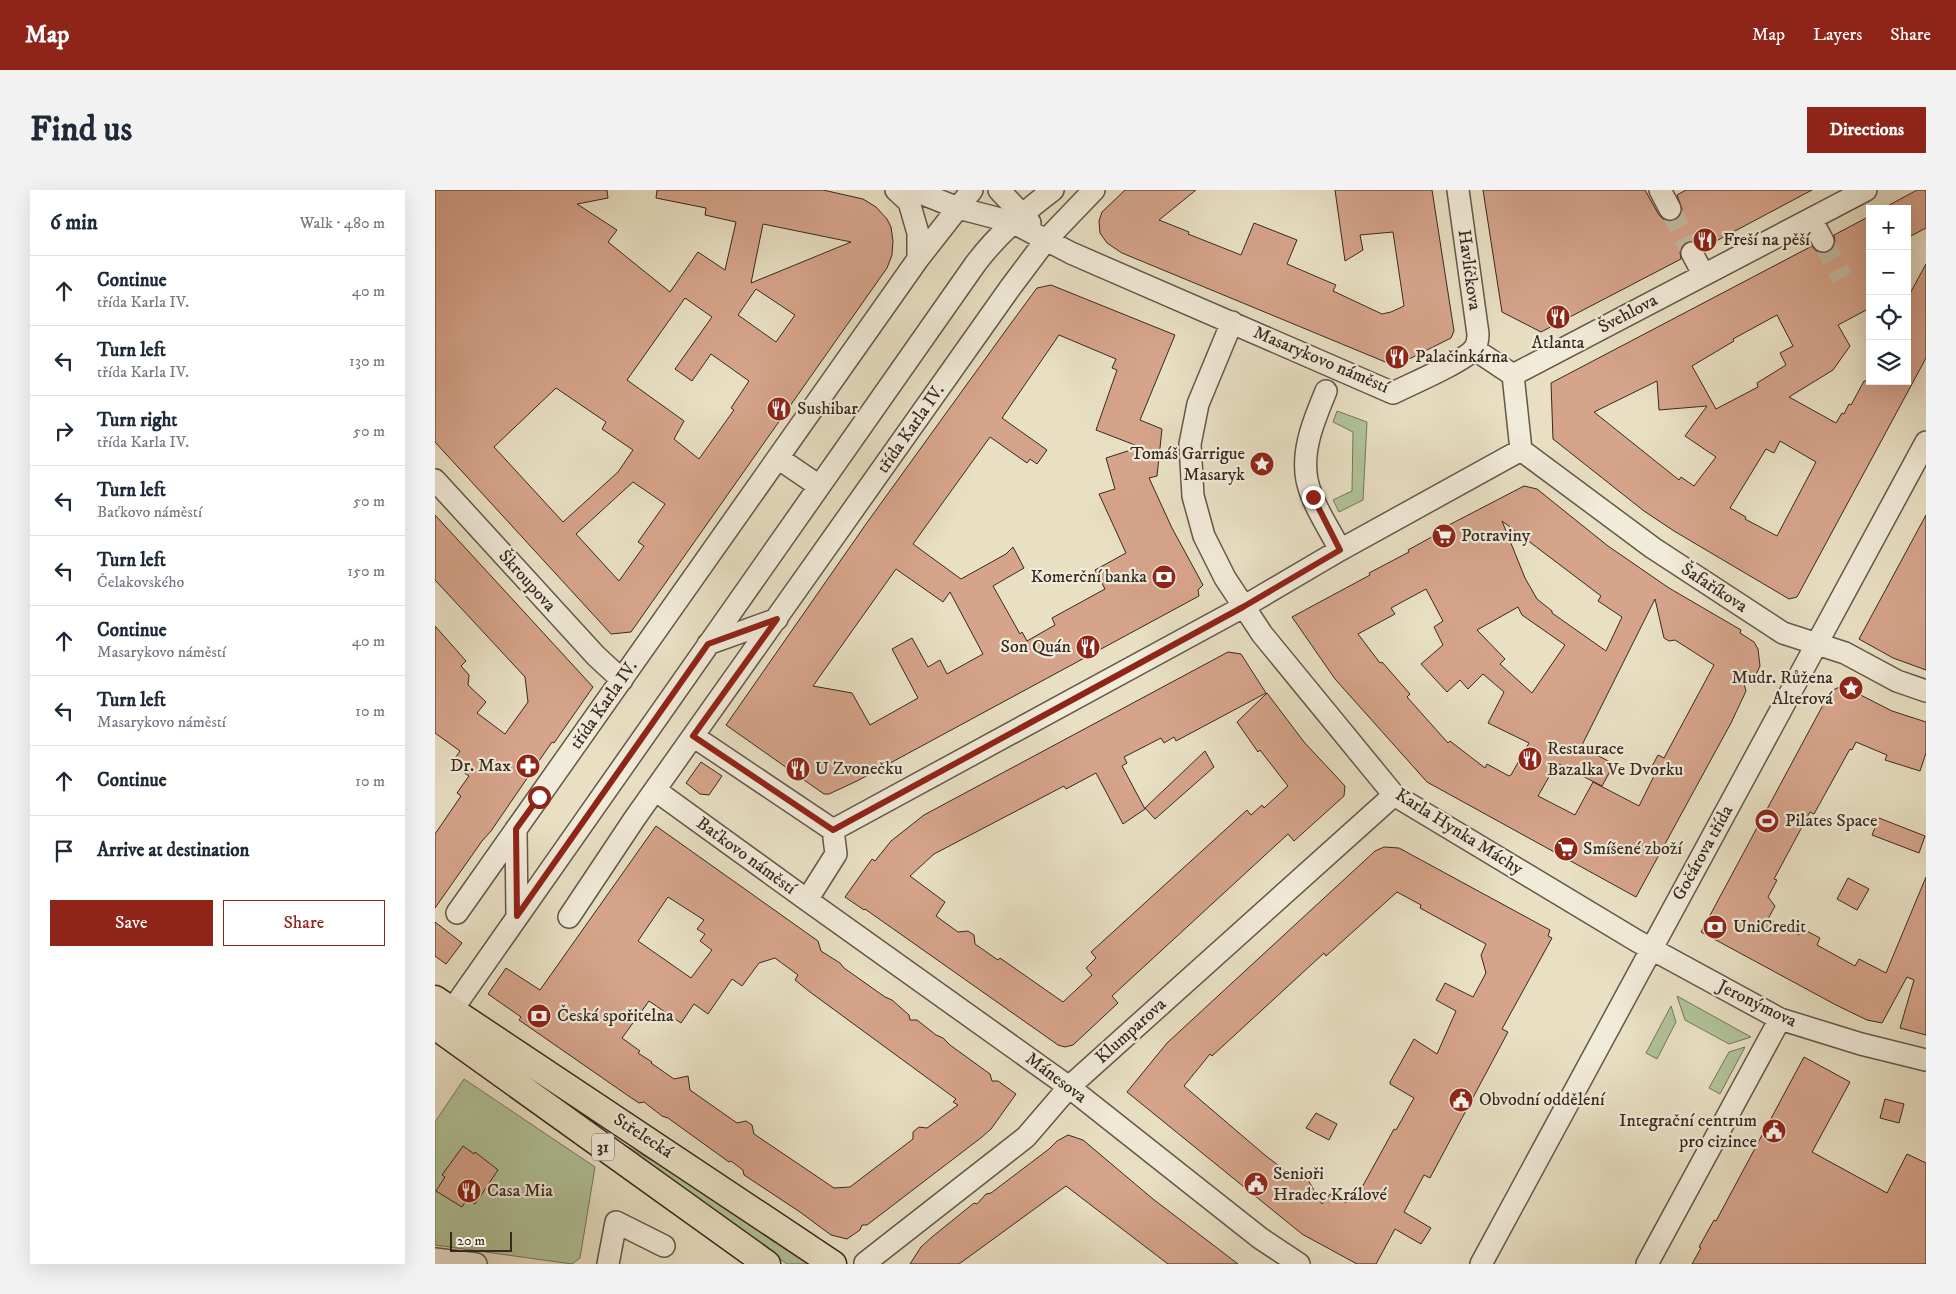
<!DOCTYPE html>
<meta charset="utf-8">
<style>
:root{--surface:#fff;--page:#f2f2f3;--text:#1f2937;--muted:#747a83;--line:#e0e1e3;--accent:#8f2418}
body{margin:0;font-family:"IM FELL DW Pica",serif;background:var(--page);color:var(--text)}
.controls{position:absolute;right:15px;top:15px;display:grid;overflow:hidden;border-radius:0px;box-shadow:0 5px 20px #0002}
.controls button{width:45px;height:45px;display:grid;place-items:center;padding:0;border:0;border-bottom:1px solid var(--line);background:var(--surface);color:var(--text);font:25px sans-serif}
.scale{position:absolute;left:15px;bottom:12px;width:62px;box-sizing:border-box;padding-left:5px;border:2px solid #372921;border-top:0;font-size:14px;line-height:18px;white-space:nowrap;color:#372921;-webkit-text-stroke:4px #f1ebd9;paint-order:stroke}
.stop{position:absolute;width:15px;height:15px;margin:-11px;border:4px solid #8f2418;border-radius:50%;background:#fff}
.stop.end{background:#8f2418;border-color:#fff;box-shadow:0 1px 5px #0008}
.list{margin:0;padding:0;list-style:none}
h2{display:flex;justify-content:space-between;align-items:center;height:65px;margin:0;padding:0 20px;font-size:21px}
h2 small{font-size:16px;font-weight:400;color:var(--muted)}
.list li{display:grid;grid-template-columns:32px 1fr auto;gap:15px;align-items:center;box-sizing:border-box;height:70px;padding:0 20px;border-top:1px solid var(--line)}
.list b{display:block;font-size:19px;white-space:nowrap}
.list p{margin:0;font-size:16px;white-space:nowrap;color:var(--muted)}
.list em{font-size:16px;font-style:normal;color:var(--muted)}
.actions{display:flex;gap:10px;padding:15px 20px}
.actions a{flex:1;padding:11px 0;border:1px solid var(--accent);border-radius:0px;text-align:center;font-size:18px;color:var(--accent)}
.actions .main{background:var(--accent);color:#fff}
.icon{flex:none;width:28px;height:28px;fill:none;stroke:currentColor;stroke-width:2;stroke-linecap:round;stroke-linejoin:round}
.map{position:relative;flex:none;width:1491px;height:1074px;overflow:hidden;border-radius:0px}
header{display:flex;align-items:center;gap:30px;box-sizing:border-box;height:70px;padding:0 25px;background:var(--accent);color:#fff}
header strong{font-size:24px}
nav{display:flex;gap:28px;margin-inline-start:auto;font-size:18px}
.intro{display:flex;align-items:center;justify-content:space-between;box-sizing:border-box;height:120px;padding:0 30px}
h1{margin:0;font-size:35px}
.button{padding:12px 22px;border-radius:0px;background:var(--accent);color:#fff;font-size:18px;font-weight:700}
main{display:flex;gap:30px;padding:0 30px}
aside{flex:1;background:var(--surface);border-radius:0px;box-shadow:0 5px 20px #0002}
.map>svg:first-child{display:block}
.green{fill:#b1c399;stroke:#74765d}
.building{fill:#d6a48b;stroke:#372921;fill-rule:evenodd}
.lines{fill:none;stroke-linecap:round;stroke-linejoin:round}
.minor-tunnel{stroke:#c5bba3;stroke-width:21;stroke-dasharray:21 11;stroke-linecap:butt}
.minor-casing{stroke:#64574a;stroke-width:24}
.major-casing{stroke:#372921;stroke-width:29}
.minor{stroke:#f1ebd9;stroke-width:21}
.major{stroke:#e9e0c4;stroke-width:26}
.route{stroke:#8f2418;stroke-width:6}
.labels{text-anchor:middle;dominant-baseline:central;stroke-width:4.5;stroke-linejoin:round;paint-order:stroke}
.shield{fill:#f1ebd9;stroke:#6f6358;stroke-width:1}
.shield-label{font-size:16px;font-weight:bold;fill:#372921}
.poi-label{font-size:18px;fill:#372921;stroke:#f1ebd9;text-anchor:start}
.street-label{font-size:18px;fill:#372921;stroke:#f1ebd9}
</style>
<header>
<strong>Map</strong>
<nav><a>Map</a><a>Layers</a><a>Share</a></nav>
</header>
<div class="intro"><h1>Find us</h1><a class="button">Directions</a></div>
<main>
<aside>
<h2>6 min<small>Walk · 480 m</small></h2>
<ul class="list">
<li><svg class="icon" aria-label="ahead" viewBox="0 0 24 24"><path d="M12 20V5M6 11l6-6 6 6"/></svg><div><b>Continue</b><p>třída Karla IV.</p></div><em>40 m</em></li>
<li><svg class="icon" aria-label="left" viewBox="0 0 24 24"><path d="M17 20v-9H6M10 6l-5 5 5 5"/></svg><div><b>Turn left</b><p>třída Karla IV.</p></div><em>130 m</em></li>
<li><svg class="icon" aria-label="right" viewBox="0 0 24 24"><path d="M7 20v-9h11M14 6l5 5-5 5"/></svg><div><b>Turn right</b><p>třída Karla IV.</p></div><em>50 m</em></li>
<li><svg class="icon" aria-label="left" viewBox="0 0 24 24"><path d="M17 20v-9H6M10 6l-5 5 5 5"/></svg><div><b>Turn left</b><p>Baťkovo náměstí</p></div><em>50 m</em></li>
<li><svg class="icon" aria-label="left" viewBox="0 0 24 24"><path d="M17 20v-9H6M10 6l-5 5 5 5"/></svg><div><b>Turn left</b><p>Čelakovského</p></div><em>150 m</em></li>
<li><svg class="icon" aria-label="ahead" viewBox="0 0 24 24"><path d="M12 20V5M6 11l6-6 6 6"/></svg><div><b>Continue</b><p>Masarykovo náměstí</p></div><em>40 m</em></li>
<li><svg class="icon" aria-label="left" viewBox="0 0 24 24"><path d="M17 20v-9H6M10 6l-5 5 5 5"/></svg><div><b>Turn left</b><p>Masarykovo náměstí</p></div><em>10 m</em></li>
<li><svg class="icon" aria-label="ahead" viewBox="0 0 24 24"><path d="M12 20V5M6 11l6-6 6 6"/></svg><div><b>Continue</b></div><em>10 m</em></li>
<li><svg class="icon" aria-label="arrive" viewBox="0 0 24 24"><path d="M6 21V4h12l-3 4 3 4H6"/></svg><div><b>Arrive at destination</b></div></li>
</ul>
<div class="actions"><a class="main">Save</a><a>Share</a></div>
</aside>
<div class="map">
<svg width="1491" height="1074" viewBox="0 0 1491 1074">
<rect width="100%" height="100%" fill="#e9e0c4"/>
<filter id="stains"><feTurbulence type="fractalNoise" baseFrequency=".004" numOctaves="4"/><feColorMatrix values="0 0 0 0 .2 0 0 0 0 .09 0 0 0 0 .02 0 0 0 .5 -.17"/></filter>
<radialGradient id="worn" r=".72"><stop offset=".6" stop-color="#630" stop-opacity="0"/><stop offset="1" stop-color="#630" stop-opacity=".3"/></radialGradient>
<!-- green -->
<path class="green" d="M902 221 932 232 928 310 904 322 898 310 917 301 918 242 898 232Z
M1242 806 1316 847 1294 854 1250 830Z
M1236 816 1241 832 1222 869 1211 863Z
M1310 857 1285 904 1274 898 1294 862Z
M29 889 160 977 145 1068 137 1074 0 1055V932Z
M181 950 255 992 377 1074H352L180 953Z"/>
<!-- building -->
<path class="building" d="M0 0H172L173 8 142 14 182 40 173 52 235 102 263 62 290 80 301 32 270 25 271 18 221 8 222 0H388L428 9 441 17 452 29 456 37 458 51 457 65 452 78 196 442 176 444 0 252ZM328 34 416 52 316 93ZM321 99 360 125 341 152 303 125ZM250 108 277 127 240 179 257 191 276 164 314 191 296 218 299 220 264 269 239 249 249 231 192 190ZM121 198 171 232 167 239 198 260 183 282 128 332 59 257ZM198 292 230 314 203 352 209 356 184 391 141 344Z
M690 0H761L724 30 754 42 753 44 806 65 819 33 862 50 852 74 901 95 898 101 947 124 956 122 969 116 958 42 925 45 928 60 910 71 900 0H997L1019 141 1016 148 960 176 687 63 672 53 665 43 664 31 667 22Z
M1048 0H1210L1224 25 1229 30 1235 31 1241 30 1246 25 1247 19 1242 5 1251 0H1377L1268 58 1263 52 1257 51 1251 52 1247 56 1245 62 1246 69 1106 142 1067 122Z
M1482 0H1491V38L1472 48V19H1447Z
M1435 26V118L1403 135 1415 156 1398 180 1354 207 1401 233 1407 223 1409 224 1414 214 1416 215 1429 191H1472V109L1491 74V168L1362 407 1354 409 1239 341 1209 321 1118 249 1116 193 1377 56 1382 62 1388 63 1394 62 1399 57 1400 51 1399 45ZM1342 125 1358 156 1345 163 1351 175 1322 193 1323 197 1281 219 1257 176 1299 151 1298 149ZM1222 191 1224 220 1272 216 1250 246 1281 267 1259 296 1246 287 1244 290 1159 222ZM1345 251 1381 272 1342 346 1310 329 1311 327 1295 318 1331 259 1339 263Z
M616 95 740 145 705 230 727 239 722 286 714 288 737 338 768 395 763 400 764 406 422 591 394 604H389L291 535 431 334 574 136 602 98ZM624 145 681 169 677 178 682 180 661 240 705 257 671 268 680 299 664 304 691 363 660 380 670 399 617 428 620 435 592 451 587 442 585 444 558 396 589 378 578 357 571 364 526 389 478 354 555 247 592 273 595 269 602 274 612 260 567 228ZM461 379 508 412 515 402 548 464 512 484 505 470 493 477 477 448 457 459 483 508 435 535 417 503 378 496Z
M1089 296 1102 299 1173 356 1234 398 1306 440 1305 443 1319 452 1323 459 1325 476 1318 491 1309 494 1311 501 1296 533 1201 707 992 592 900 489 857 427 935 385 934 383 974 362 973 360 1013 338 1012 336ZM1067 331 1166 406 1163 411 1187 427 1171 461 1117 423V421L1102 409 1090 388ZM991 399 1008 431 999 437 1008 455 986 474 1012 502 1025 490 1033 499 1048 484 1069 502 1053 533 1094 553 1076 585 1074 586 1052 574 1050 578 1015 551 1013 553 972 507 975 504 947 472 945 473 923 444 960 424 956 418ZM1220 409 1229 448 1234 451 1240 450 1279 475 1229 568 1223 565 1214 582 1219 586 1204 616 1158 592 1140 625 1103 606 1122 573 1167 596 1179 574 1146 557ZM1083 417 1087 425 1130 455 1097 503 1065 474 1070 469 1042 440Z
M0 325 158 497 119 553 117 552 56 641 47 651 0 718V644L26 606 22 603 34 586 16 574 25 561 0 543V436L31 471 26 476 34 485 33 495 51 512 42 523 70 544 93 512 90 487 0 390Z
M1491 325V480L1458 468 1424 449Z
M793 462 806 464 831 503 741 551 739 547 729 553 726 548 689 567 692 573 687 576 710 619 688 634 661 583 631 599 629 596 499 664 475 686 510 712 501 726 523 742 533 741 539 745 540 754 563 770 565 768 628 812 657 785 651 778 661 768 656 762 812 620 816 625 827 615 829 618 853 596 825 560 823 562 802 532 832 503 869 552 910 596 909 606 859 651 853 644 677 806 683 813 638 855 630 857 623 855 430 719 429 720 410 707 437 669 440 671 456 651 489 625Z
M1410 497 1457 521 1491 532V563L1485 581 1450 570 1452 565 1421 552 1417 560 1415 559 1379 624 1375 622 1339 689 1342 690 1333 707 1340 716 1333 729 1364 745 1368 739 1385 748 1382 755 1420 776 1424 769 1451 783 1491 687V845L1465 838 1479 790 1472 787 1447 833 1432 830 1401 815 1266 742 1395 502 1402 498Z
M770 561 779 577 720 629 710 618Z
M266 572 287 586 274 605 265 604 251 593Z
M1444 628 1490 646 1484 663 1437 645Z
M221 636 383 751 386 761 405 773 409 778 450 807 457 810 474 825 475 830H482L501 845 508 848 515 855 555 884 557 891H563L581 904 556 939 547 947 432 1035H427L425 1040 412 1049 396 1045 365 1022 309 985 308 980 296 971 294 972 233 928 227 926 209 912 204 913 195 907 84 830 86 827 53 804 71 778 105 800ZM233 707 269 730 262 739 270 744 265 751 277 760 256 788 203 751ZM340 768 363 785 360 790 375 802 521 909 518 912 523 915 492 938 484 937 478 942V949L415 997 399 998 319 944 317 935 311 931 302 933 255 900 253 886 239 889 216 873 217 872 203 863 205 861 187 848 214 811 246 833 259 814 273 824 297 789 307 796 324 773Z
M949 657 964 658 1115 740 1113 746 1117 748 1067 839 1073 842 995 988 989 985 969 1022 996 1038 986 1054 960 1039 941 1074H922L867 1044 692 902 732 853 940 661ZM962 702 986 715 985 718 1051 754 1046 765 1051 783 1038 807 1010 793 1001 810 1021 821 1002 864 979 849 955 892V894L979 908 961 940 959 939 920 1010 914 1007 911 1013 895 1004 887 1014 873 990 864 991 831 966 749 896 775 864 777 866 889 763 891 766Z
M1413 688 1434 699 1422 720 1402 709Z
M0 732 27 753 11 774 0 766Z
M1369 867 1415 892 1377 962 1452 1003 1472 964 1491 973V1074H1257L1266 1058 1264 1057 1279 1030 1281 1031Z
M1450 909 1469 914 1464 933 1445 928Z
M881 923 902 934 894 950 871 938Z
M633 945 648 950 718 1009 803 1074H733L631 996 524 1074H475L486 1057 497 1047 539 1013 542 1014 551 1004 556 1003 614 959 622 951Z
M28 956 39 964 40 962 63 980 40 1014 32 1009 27 1017 1 1001 10 987 7 985Z"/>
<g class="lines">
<!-- minor-tunnel -->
<path class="minor-tunnel" d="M1235 19 1257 63
M1388 51 1407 88"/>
<defs>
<path id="minor" d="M461 0 474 12 483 43V69
M478 0 523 18 577 32 636 63 958 203C974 195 1030 171 1039 159 1042 155 1043 149 1043 144L1023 0
M564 0 595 33
M1225 0 1235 19
M1376 29 1388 51
M1257 63 1268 84
M797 132 763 214 755 254 758 306 769 346 790 388 827 444 959 605 1202 751 1345 829 1426 854 1491 870
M1039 159 1078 185
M891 201C880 228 866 259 872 290 877 314 894 338 905 360
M1086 260 1218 358 1348 443 1410 463 1462 491 1491 501
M1086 260 1078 185 1431 0
M343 268 384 296
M0 290 161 466 187 490
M273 454 342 429
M220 600 372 710 401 664 398 640 258 546
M81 639 82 726
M398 640 808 417 905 360 1086 260
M372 710 634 897 825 1048 864 1074
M22 723 483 69 537 0
M134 727 200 628 575 98 611 50 659 0
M8 833 541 73C564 43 588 23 618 0
M0 1069 41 1074
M430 1073 591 947 634 897 959 605
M173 1074 181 1032 229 1056
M1046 1074 1491 252
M1212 1074 1345 829"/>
<path id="major" d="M0 809 398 1074
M0 836 332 1074"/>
</defs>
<!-- minor casing -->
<use href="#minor" class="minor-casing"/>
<!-- major casing -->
<use href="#major" class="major-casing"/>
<!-- minor -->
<use href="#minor" class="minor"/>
<!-- major -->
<use href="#major" class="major"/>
</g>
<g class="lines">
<!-- route -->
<path class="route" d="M104 607 81 639 82 726 273 454 342 429 258 546 398 640 808 417 905 360 878 307"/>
</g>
<!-- icons -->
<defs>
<symbol id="restaurant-disc" viewBox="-11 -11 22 22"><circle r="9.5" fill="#8f2418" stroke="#f1ebd9"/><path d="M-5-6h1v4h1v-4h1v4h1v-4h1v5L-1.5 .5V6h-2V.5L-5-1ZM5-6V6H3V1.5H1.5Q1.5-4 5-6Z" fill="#fff"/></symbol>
<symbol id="sight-disc" viewBox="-11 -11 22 22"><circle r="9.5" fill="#8f2418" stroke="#f1ebd9"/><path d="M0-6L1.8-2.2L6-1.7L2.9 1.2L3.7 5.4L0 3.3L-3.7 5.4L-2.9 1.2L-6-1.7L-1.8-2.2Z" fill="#fff"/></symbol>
<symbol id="supermarket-disc" viewBox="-11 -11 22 22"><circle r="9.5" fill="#8f2418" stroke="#f1ebd9"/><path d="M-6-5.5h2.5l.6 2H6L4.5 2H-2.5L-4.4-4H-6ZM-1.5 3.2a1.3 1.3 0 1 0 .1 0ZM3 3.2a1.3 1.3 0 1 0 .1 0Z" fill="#fff"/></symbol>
<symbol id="bank-disc" viewBox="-11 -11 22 22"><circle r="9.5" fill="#8f2418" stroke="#f1ebd9"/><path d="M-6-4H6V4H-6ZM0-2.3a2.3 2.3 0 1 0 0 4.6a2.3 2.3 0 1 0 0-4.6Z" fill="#fff"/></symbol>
<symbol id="pharmacy-disc" viewBox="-11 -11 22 22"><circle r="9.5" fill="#8f2418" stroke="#f1ebd9"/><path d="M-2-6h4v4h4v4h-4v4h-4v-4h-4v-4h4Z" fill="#fff"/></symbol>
<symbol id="stadium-disc" viewBox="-11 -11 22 22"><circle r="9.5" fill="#8f2418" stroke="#f1ebd9"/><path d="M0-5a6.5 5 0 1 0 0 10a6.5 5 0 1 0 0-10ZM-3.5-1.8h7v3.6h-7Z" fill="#fff"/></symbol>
<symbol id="civic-disc" viewBox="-11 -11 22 22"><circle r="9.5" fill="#8f2418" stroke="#f1ebd9"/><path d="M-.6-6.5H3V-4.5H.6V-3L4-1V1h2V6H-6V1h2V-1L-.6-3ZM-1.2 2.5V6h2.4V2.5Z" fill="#fff"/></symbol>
</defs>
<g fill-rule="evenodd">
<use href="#restaurant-disc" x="1256" y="36" width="28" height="28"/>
<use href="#restaurant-disc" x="1109" y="113" width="28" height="28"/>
<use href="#restaurant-disc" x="948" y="153" width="28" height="28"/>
<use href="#restaurant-disc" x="330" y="205" width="28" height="28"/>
<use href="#sight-disc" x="813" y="260" width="28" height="28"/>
<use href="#supermarket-disc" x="995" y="332" width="28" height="28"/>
<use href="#bank-disc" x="715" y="373" width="28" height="28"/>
<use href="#restaurant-disc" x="639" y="443" width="28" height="28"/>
<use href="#sight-disc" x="1402" y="484" width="28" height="28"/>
<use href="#restaurant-disc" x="1081" y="555" width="28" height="28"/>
<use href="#pharmacy-disc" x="79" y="562" width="28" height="28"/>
<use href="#restaurant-disc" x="349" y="565" width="28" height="28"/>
<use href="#stadium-disc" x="1318" y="617" width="28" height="28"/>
<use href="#supermarket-disc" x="1117" y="645" width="28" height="28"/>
<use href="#bank-disc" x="1266" y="723" width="28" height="28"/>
<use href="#bank-disc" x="90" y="812" width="28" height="28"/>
<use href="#civic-disc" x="1012" y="896" width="28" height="28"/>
<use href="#civic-disc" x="1325" y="927" width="28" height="28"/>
<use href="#civic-disc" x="807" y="980" width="28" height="28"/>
<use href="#restaurant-disc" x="20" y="987" width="28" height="28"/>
</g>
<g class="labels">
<!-- shield labels -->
<rect class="shield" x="157" y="943.5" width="22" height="27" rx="4"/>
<g class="shield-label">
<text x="168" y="957">31</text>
</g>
<!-- poi labels -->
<g class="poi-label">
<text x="1288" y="50">Freší na pěší</text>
<text x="1123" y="153" text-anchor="middle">Atlanta</text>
<text x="980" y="167">Palačinkárna</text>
<text x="362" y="219">Sushibar</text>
<text x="810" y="264" text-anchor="end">Tomáš Garrigue<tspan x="810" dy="21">Masaryk</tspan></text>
<text x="1026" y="346">Potraviny</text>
<text x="712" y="387" text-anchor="end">Komerční banka</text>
<text x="636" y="457" text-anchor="end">Son Quán</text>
<text x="1398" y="488" text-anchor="end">Mudr. Růžena<tspan x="1398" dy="21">Alterová</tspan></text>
<text x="1112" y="559">Restaurace<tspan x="1112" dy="21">Bazalka Ve Dvorku</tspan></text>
<text x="76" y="576" text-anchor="end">Dr. Max</text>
<text x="380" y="579">U Zvonečku</text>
<text x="1350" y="631">Pilates Space</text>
<text x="1148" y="659">Smíšené zboží</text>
<text x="1298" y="737">UniCredit</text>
<text x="122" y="826">Česká spořitelna</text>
<text x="1044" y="910">Obvodní oddělení</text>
<text x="1322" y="931" text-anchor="end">Integrační centrum<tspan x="1322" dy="21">pro cizince</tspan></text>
<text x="838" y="984">Senioři<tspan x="838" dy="21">Hradec Králové</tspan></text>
<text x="52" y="1001">Casa Mia</text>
</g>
<!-- street labels -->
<g class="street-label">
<text transform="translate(1034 80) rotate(82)">Havlíčkova</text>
<text transform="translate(1193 124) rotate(-28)">Švehlova</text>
<text transform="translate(886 170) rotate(23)">Masarykovo náměstí</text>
<text transform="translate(476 239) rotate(-55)">třída Karla IV.</text>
<text transform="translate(92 391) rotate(48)">Škroupova</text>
<text transform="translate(1279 398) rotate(33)">Šafaříkova</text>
<text transform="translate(169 515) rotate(-55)">třída Karla IV.</text>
<text transform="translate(1024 642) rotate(32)">Karla Hynka Máchy</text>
<text transform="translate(1268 663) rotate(-61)">Gočárova třída</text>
<text transform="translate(311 666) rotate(36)">Baťkovo náměstí</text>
<text transform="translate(1322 814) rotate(26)">Jeronýmova</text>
<text transform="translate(696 841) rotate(-42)">Klumparova</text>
<text transform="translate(621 888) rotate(37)">Mánesova</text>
<text transform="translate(208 946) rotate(33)">Střelecká</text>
</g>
</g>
<rect width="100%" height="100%" filter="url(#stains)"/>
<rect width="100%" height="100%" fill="url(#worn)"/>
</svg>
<div class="controls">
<button>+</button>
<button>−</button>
<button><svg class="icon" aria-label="locate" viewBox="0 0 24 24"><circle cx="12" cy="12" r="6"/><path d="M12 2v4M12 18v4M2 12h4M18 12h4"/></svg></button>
<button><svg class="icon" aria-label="layers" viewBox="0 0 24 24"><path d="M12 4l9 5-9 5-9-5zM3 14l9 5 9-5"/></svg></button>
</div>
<div class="scale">20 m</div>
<div class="stop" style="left:104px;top:607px"></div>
<div class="stop end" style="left:878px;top:307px"></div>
</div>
</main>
